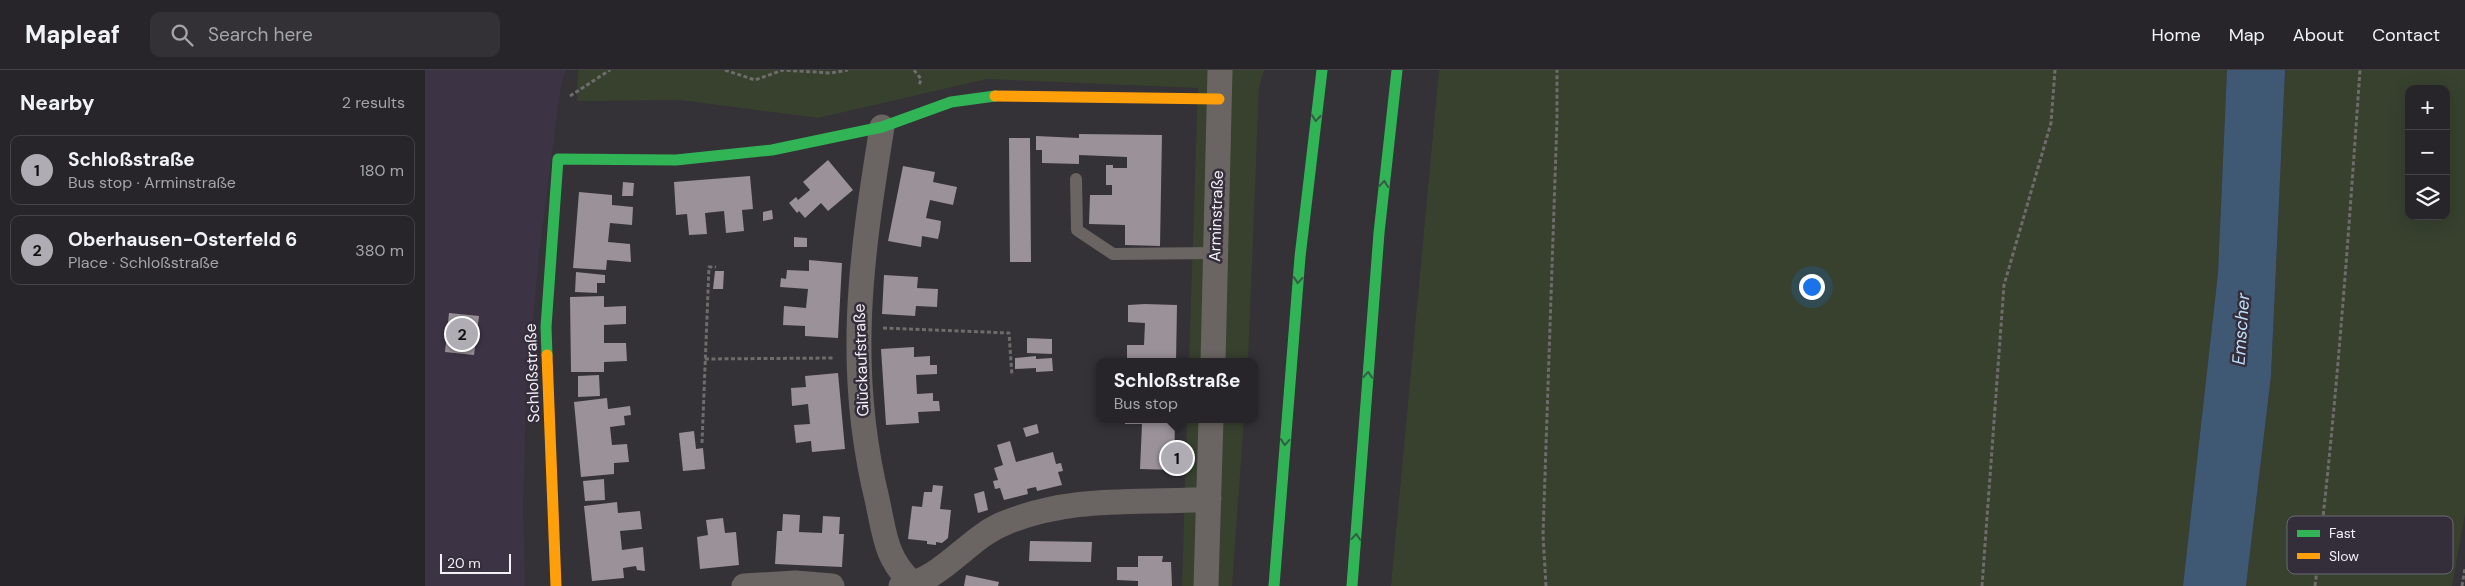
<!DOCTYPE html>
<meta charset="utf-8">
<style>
:root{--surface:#272529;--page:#333135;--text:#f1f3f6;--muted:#a4a5a8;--line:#434246;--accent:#b0acb4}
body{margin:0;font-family:"DM Sans",sans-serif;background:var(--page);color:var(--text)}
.controls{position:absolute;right:15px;top:15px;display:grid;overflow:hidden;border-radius:10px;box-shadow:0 5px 20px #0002}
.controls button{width:45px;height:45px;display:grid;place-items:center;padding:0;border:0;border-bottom:1px solid var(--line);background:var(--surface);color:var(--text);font:25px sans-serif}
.scale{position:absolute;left:15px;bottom:12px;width:71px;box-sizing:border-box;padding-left:5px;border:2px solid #f3eff7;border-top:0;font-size:14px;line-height:18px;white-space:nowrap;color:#f3eff7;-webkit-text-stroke:4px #342e3a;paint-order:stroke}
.you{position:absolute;left:1386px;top:216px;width:18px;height:18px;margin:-12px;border:4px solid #fff;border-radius:50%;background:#1a73e8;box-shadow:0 0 0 8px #1a73e833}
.badge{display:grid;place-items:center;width:32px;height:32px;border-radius:50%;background:var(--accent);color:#111;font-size:16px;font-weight:700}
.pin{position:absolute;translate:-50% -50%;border:2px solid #fff;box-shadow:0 1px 5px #0006}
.popup{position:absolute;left:671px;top:288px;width:162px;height:65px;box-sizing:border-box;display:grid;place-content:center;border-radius:10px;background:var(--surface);filter:drop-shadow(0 1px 4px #0005);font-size:16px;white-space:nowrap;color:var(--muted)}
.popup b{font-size:19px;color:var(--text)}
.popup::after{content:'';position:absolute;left:50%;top:100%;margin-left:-10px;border:10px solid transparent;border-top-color:var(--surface)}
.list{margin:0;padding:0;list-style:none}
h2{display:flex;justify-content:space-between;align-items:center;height:65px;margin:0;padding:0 20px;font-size:21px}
h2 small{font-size:16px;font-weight:400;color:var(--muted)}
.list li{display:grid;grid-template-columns:32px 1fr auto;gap:15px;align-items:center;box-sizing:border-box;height:70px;margin:0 10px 10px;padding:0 10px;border:1px solid var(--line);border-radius:10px}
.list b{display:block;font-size:19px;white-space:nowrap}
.list p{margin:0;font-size:16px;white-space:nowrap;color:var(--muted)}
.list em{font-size:16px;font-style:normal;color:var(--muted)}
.icon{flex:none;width:28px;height:28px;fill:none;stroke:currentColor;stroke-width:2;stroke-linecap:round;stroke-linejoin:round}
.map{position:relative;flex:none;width:2040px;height:516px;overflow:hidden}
header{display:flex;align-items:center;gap:30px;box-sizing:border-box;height:70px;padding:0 25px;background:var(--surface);border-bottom:1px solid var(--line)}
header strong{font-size:24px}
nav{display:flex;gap:28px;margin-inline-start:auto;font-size:18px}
.search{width:350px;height:45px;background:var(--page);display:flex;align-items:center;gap:12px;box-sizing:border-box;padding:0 18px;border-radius:10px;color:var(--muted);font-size:19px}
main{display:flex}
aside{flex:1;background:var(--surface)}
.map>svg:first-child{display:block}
.built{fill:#3c3444}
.green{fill:#37412e;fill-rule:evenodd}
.water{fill:#3f5873}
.building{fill:#9a9199}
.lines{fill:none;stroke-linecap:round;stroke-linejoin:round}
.path{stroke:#6f6c6c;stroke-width:3;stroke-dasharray:4 2.5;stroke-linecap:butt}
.lane{stroke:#6a6562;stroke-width:12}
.street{stroke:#6a6562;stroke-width:25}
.fast{stroke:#30b455;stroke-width:11}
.slow{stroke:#ff9f0a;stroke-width:11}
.oneway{stroke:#335d43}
.labels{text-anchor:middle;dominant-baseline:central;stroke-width:5;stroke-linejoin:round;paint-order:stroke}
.street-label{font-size:16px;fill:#f3eff7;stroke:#342e3a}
.water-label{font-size:18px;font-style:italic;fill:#c1dffd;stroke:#342e3a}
.key{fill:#342e3a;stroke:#6d6873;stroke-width:1}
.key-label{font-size:14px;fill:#f3eff7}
</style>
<header>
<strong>Mapleaf</strong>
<div class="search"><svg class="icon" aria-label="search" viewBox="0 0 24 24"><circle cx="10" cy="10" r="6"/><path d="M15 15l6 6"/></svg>Search here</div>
<nav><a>Home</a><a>Map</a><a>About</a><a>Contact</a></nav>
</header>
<main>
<aside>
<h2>Nearby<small>2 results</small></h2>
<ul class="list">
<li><span class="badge">1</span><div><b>Schloßstraße</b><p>Bus stop · Arminstraße</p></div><em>180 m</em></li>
<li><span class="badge">2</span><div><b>Oberhausen-Osterfeld 6</b><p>Place · Schloßstraße</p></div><em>380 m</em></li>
</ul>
</aside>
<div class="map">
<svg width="2040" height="516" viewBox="0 0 2040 516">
<rect width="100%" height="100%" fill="#343137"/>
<!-- built -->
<path class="built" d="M0 0H141L136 14 114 183 101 332 98 437 100 516H0Z"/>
<!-- green -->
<path class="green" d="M153 0H839L834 18 823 292H764L773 18 562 9 393 48 255 30 152 31Z
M1014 0H1802L1793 203 1758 516H966Z
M1860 0H2040V444L2027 516H1821L1846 306ZM1984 19H2021V146H1984Z
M762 349H819L807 516H757Z"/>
<!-- water -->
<path class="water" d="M1802 0H1860L1846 306 1821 516H1758L1793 203Z"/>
<!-- building -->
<path class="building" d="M654 64 737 65 735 176 700 175V155L664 154 665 125H687V115H681V95H688V98H702V87L654 85V94L617 93V80H611V66L654 68Z
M584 68H605L606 192H585Z
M403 90 428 120 403 141 396 133 380 148 374 141 372 143 364 133 371 127 373 130 385 120 378 112Z
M478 96 510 102 508 112 532 117 528 135 505 130 501 148 516 151 515 160 513 169 497 166 496 177 463 171Z
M325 106 328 139 317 140 319 161 301 163 299 141 280 143 282 164 264 165 262 144 251 145 249 112Z
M198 112 209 113 208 126H197Z
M154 122 187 125V135L208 137 207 155 185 153 183 172 205 174 206 192 182 190 181 200 148 198Z
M347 140 348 149 338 151V142Z
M369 167 382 168V177H369Z
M384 190 417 193 413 268 380 266V256L358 255 359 236 381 238 383 219 355 217 356 208 361 209 362 200 384 201Z
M290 201H299L298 219H288Z
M151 202 180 205V213H172V223L150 222Z
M459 205 493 207 492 218 513 219 512 237 491 236 490 246 457 244Z
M179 226V237L201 236V254L179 255V273H201L202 291 179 292V302H146L145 227Z
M720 234 752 235 751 292H702V275H719L720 253 703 252V235Z
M24 243 54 246 49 285 20 282Z
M602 268 627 269V284L602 283Z
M489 277V287L505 286V295H512V304L491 305 492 324 508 323V331H514L515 341 493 342 494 353 461 355 456 279Z
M611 286V289L627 288 628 301 611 302V298L590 299V288Z
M413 303 420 379 387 382 386 371 371 373 369 355 385 354 383 334 367 336 366 318 381 317 380 306Z
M174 305 175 326 153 327V306Z
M182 328 183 339 205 336 206 345 199 346 200 355 185 357 187 375 202 374 204 392 189 393V404L156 407 149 332Z
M700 349H750L749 400 715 399 717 354H700Z
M612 354 614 363 601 367 598 358Z
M269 361 271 379 278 378 280 399 258 401 254 363Z
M585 371 591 392 628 382 631 394 636 393 638 401 633 402 637 415 612 421 611 417 606 418 602 419 603 424 579 430 575 418 570 419 568 411 573 410 569 398 578 395 572 375Z
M179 409 180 430 160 431 158 411Z
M508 415 518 416 515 439 526 440 523 468 517 473 511 472V475L502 474V471L483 469 487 436 497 437 499 422H507Z
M559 421 563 440 553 443 549 424Z
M192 432 193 443 215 441 217 459 195 461 196 470 197 480 218 477 220 501 212 500 211 496 198 498 199 508 167 511 159 436Z
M358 444 375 445 374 462 397 463 398 446 415 447 414 464H419L417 497 350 494 352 461H357Z
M298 448 300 463 311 462 314 495 275 499 272 467 283 465 281 450Z
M605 471 667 472 666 492 604 491Z
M713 486H738L737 492H746L747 516H713V511L692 510V497H713Z
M541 505 574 512 573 516H539Z"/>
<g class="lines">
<!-- path -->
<path class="path" d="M300 0 330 10 358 0 406 3 423 0
M489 0 496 9 494 16
M145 26 185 0
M458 258 584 263 587 306
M280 289 409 288
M277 373 284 197H291
M1121 516 1118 465 1132 49V0
M1557 516 1579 215 1626 53 1630 0
M1890 516C1911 345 1923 172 1935 0
M2037 516 2040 498"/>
<!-- lane -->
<path class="lane" d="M651 109 652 160 688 184 790 183"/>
<!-- street -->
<path class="street" d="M457 57C436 187 420 298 452 429 460 465 460 488 488 514
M788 292 795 0
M319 516 370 513 407 516
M476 516C518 510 542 468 580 453 648 425 713 434 784 429
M781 516 786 349"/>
<!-- fast -->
<path class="fast" d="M122 285 121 257 133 89 251 90 347 80 457 57 526 32 570 26
M849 516 875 187 897 0
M927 516 954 163 972 0"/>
<!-- slow -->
<path class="slow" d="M570 26 794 29
M122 285 131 516"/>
</g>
<!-- one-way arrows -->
<defs><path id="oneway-chevron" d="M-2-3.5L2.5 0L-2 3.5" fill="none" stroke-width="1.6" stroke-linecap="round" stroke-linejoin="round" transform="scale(1.25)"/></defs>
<g class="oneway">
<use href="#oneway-chevron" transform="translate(891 48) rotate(97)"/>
<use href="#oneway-chevron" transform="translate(959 114) rotate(-84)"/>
<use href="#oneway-chevron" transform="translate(873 210) rotate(95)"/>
<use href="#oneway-chevron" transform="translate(943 305) rotate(-86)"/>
<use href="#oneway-chevron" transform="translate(860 372) rotate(95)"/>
<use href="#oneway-chevron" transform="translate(931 467) rotate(-86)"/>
</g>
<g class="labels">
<!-- street labels -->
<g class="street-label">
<text transform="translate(791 146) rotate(-88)">Arminstraße</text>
<text transform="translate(436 290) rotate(-92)">Glückaufstraße</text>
<text transform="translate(107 303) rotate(-92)">Schloßstraße</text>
</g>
<!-- water labels -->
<g class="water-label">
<text transform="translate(1816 259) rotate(-86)">Emscher</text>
</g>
</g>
<!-- legend -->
<rect x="1862" y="446" width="166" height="58" rx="8" class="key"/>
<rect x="1872" y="460" width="23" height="7" fill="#30b455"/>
<rect x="1872" y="483" width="23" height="6" fill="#ff9f0a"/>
<g class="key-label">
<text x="1904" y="468">Fast</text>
<text x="1904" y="491">Slow</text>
</g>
</svg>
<div class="controls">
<button>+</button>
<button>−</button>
<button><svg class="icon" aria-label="layers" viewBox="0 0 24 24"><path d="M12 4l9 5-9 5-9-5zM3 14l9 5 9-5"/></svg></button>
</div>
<div class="scale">20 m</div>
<div class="you"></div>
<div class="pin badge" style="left:752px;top:388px">1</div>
<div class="popup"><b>Schloßstraße</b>Bus stop</div>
<div class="pin badge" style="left:37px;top:264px">2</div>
</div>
</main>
